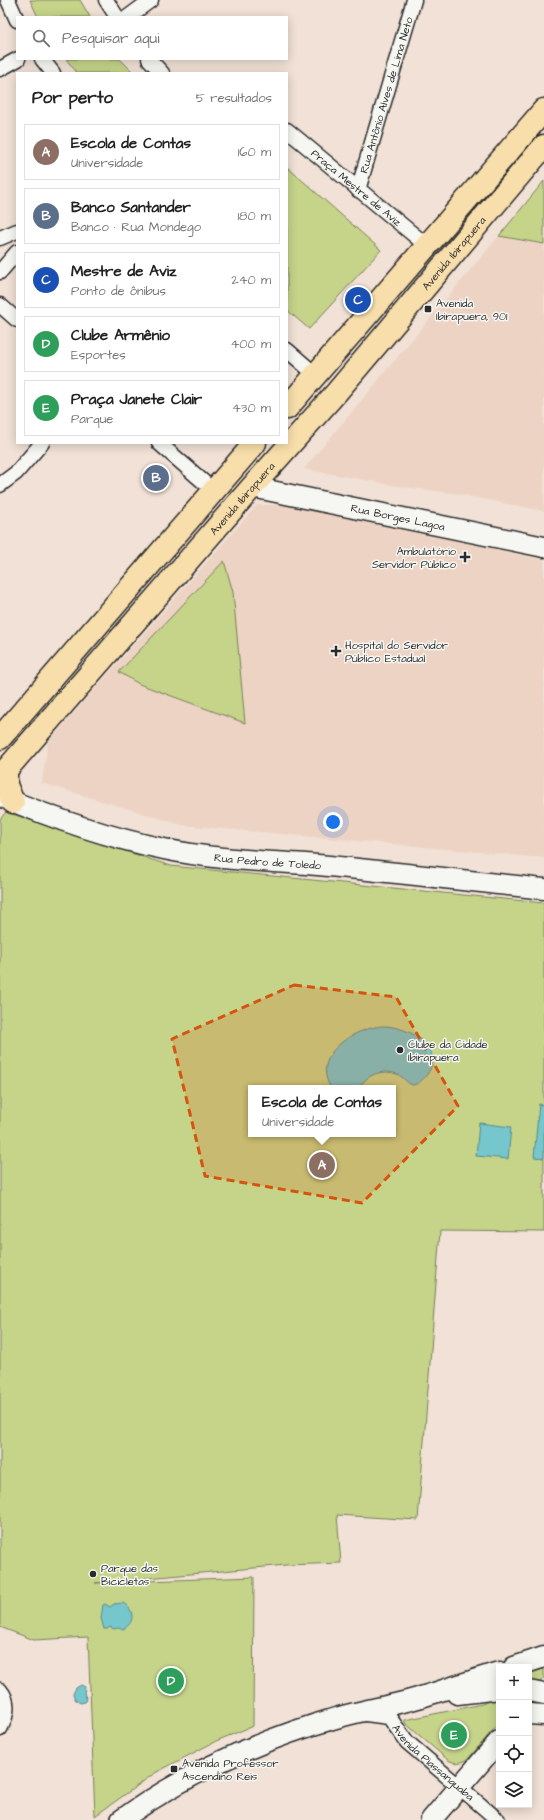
<!DOCTYPE html>
<html lang="pt">
<meta charset="utf-8">
<style>
:root{--surface:#fff;--page:#f6f6f6;--text:#222;--muted:#767676;--line:#e0e0e0;--accent:#2b2b2b}
body{margin:0;font-family:"Architects Daughter",sans-serif;background:var(--page);color:var(--text)}
.controls{position:absolute;right:12px;bottom:12px;display:grid;overflow:hidden;border-radius:0px;box-shadow:0 2px 10px #0003}
.controls button{width:36px;height:36px;display:grid;place-items:center;padding:0;border:0;border-bottom:1px solid var(--line);background:var(--surface);color:var(--text);font:20px sans-serif}
.you{position:absolute;left:333px;top:822px;width:14px;height:14px;margin:-10px;border:3px solid #fff;border-radius:50%;background:#1a73e8;box-shadow:0 0 0 6px #1a73e833}
.badge{display:grid;place-items:center;width:26px;height:26px;border-radius:50%;background:var(--accent);color:#fff;font-size:13px;font-weight:700}
.pin{position:absolute;translate:-50% -50%;border:2px solid #fff;box-shadow:0 1px 4px #0006}
.popup{position:absolute;left:248px;top:1085px;width:148px;height:52px;box-sizing:border-box;display:grid;place-content:center;border-radius:0px;background:var(--surface);filter:drop-shadow(0 1px 3px #0005);font-size:13px;white-space:nowrap;color:var(--muted)}
.popup b{font-size:15px;color:var(--text)}
.popup::after{content:'';position:absolute;left:50%;top:100%;margin-left:-8px;border:8px solid transparent;border-top-color:var(--surface)}
.list{margin:0;padding:0;list-style:none}
h2{display:flex;justify-content:space-between;align-items:center;height:52px;margin:0;padding:0 16px;font-size:17px}
h2 small{font-size:13px;font-weight:400;color:var(--muted)}
.list li{display:grid;grid-template-columns:26px 1fr auto;gap:12px;align-items:center;box-sizing:border-box;height:56px;margin:0 8px 8px;padding:0 8px;border:1px solid var(--line);border-radius:0px}
.list b{display:block;font-size:15px;white-space:nowrap}
.list p{margin:0;font-size:13px;white-space:nowrap;color:var(--muted)}
.list em{font-size:13px;font-style:normal;color:var(--muted)}
.icon{flex:none;width:22px;height:22px;fill:none;stroke:currentColor;stroke-width:2;stroke-linecap:round;stroke-linejoin:round}
.map{position:relative;flex:none;width:544px;height:1820px;overflow:hidden}
.search{position:absolute;background:var(--surface);box-shadow:0 2px 10px #0003;left:16px;top:16px;width:272px;height:44px;display:flex;align-items:center;gap:10px;box-sizing:border-box;padding:0 14px;border-radius:0px;color:var(--muted);font-size:15px}
.panel{position:absolute;background:var(--surface);box-shadow:0 2px 10px #0003;left:16px;top:72px;width:272px;height:372px;border-radius:0px}
.map>svg:first-child{display:block}
.built{fill:#edd3c3}
.green{fill:#c5d489;stroke:#78805a;fill-rule:evenodd}
.water{fill:#76c7cd;stroke:#58898c}
.lines{fill:none;stroke-linecap:round;stroke-linejoin:round}
.street-casing{stroke:#2b2b2b;stroke-width:17}
.secondary-casing{stroke:#2b2b2b;stroke-width:23}
.primary-casing{stroke:#2b2b2b;stroke-width:25}
.street{stroke:#f6f6f2;stroke-width:14}
.secondary{stroke:#f6f6f2;stroke-width:20}
.primary{stroke:#f8deab;stroke-width:22}
.marked{fill:#d5540f;fill-opacity:0.2;stroke:#d5540f;stroke-width:3;stroke-dasharray:8 5;stroke-linejoin:round}
.poi-dot{fill:#2b2b2b;stroke:#f6f6f2;stroke-width:1.5}
.labels{text-anchor:middle;dominant-baseline:central;stroke-width:3;stroke-linejoin:round;paint-order:stroke}
.street-label{font-size:11px;fill:#2b2b2b;stroke:#f6f6f2}
.poi-label{font-size:11px;fill:#2b2b2b;stroke:#f6f6f2;text-anchor:start}
</style>
<div class="map">
<svg width="544" height="1820" viewBox="0 0 544 1820">
<rect width="100%" height="100%" fill="#f1e1d6"/>
<filter id="ink" filterUnits="userSpaceOnUse"><feTurbulence type="fractalNoise" baseFrequency=".025" numOctaves="2"/><feDisplacementMap in="SourceGraphic" scale="8" xChannelSelector="R" yChannelSelector="G"/><feConvolveMatrix kernelMatrix="1 2 1 2 8 2 1 2 1" color-interpolation-filters="sRGB"/></filter>
<g filter="url(#ink)">
<!-- built -->
<path class="built" d="M499 236 544 244V511L453 493 404 487 304 469Z
M257 505H294L544 560V858L182 825 42 783 48 742Z"/>
<!-- green -->
<path class="green" d="M30 0H80L90 17H38Z
M66 59H120L134 73H77Z
M287 167 381 250 309 329 287 310Z
M544 181V244L499 236Z
M224 561 233 592 245 723 139 684 119 672Z
M6 812 171 866 544 903V1232L440 1231 418 1520 337 1515 341 1563 286 1565 95 1583 254 1577 253 1726 216 1741 155 1773 95 1816 88 1637 34 1640 0 1627V819ZM251 1088H393V1134H251Z
M544 1665V1678L536 1686 529 1685V1669Z
M499 1698V1723L467 1760C459 1763 456 1764 448 1760L405 1723V1720L482 1704Z"/>
<!-- water -->
<path class="water" d="M383 1026C408 1026 449 1048 425 1077 421 1081 417 1085 412 1085 407 1083 404 1078 399 1075 384 1068 367 1074 359 1088H331C310 1055 354 1028 383 1026Z
M539 1104 544 1105V1158L534 1157Z
M479 1123 511 1127 508 1159 476 1156Z
M123 1603C135 1610 135 1623 123 1629L118 1628 114 1629 110 1627 107 1629H104L101 1618 103 1605 105 1604 110 1607 114 1604Z
M81 1685 85 1687 84 1693 87 1700 85 1702 80 1703 75 1699 73 1694 76 1688Z"/>
<g class="lines">
<defs>
<g id="street">
<path d="M8 0 17 20"/>
<path d="M106 0 117 17"/>
<path d="M128 17 151 0"/>
<path d="M42 59 53 73"/>
<path d="M149 59 162 73"/>
<path d="M0 69 18 59"/>
<path id="s1" d="M287 130 426 245"/>
<path id="s2" d="M358 190 414 0"/>
<path d="M0 238 17 231"/>
<path d="M0 272 17 252"/>
<path d="M0 305 17 320"/>
<path d="M287 350 316 375"/>
<path d="M159 443 214 491"/>
<path d="M0 485 16 473 42 443"/>
<path d="M0 1690C10 1702 7 1716 0 1729"/>
<path id="s3" d="M366 1714 389 1717 407 1742 498 1820"/>
</g>
<g id="secondary">
<path id="s4" d="M252 487 544 547"/>
<path id="s5" d="M0 796C54 819 107 837 164 849 215 860 266 861 318 865 393 872 469 881 544 889"/>
<path d="M514 1667 544 1657"/>
<path d="M529 1691 544 1694"/>
<path d="M457 1694 499 1689"/>
<path d="M529 1714 544 1715"/>
<path d="M121 1820C185 1774 260 1740 336 1718 363 1710 391 1706 418 1698 445 1690 472 1680 499 1672"/>
<path d="M431 1820 499 1741"/>
</g>
<g id="primary">
<path d="M287 408 544 110"/>
<path d="M0 738 255 443"/>
<path d="M6 771V785L13 802"/>
<path id="s6" d="M0 777 252 487 336 393 544 146"/>
</g>
</defs>
<!-- street casing -->
<use href="#street" class="street-casing"/>
<!-- secondary casing -->
<use href="#secondary" class="secondary-casing"/>
<!-- primary casing -->
<use href="#primary" class="primary-casing"/>
<!-- street -->
<use href="#street" class="street"/>
<!-- secondary -->
<use href="#secondary" class="secondary"/>
<!-- primary -->
<use href="#primary" class="primary"/>
</g>
</g>
<!-- marked area -->
<path class="marked" d="M294 985 396 997 458 1106 362 1203 205 1176 172 1039Z"/>
<!-- markers -->
<g class="poi-dot">
<rect x="424" y="305" width="8" height="8" rx="2"/>
<path d="M463 551h4v4h4v4h-4v4h-4v-4h-4v-4h4z"/>
<path d="M334 645h4v4h4v4h-4v4h-4v-4h-4v-4h4z"/>
<circle cx="400" cy="1050" r="4"/>
<circle cx="93" cy="1574" r="4"/>
<rect x="170" y="1765" width="8" height="8" rx="2"/>
</g>
<g class="labels">
<!-- street labels -->
<g class="street-label">
<text stroke="none"><textPath href="#s2" startOffset="99">Rua Antônio Alves de Lima Neto</textPath></text>
<text stroke="none"><textPath href="#s1" startOffset="90">Praça Mestre de Aviz</textPath></text>
<text stroke="none"><textPath href="#s6" startOffset="693">Avenida Ibirapuera</textPath></text>
<text stroke="none"><textPath href="#s6" startOffset="369">Avenida Ibirapuera</textPath></text>
<text stroke="none"><textPath href="#s4" startOffset="149">Rua Borges Lagoa</textPath></text>
<text stroke="none"><textPath href="#s5" startOffset="277">Rua Pedro de Toledo</textPath></text>
<text stroke="none"><textPath href="#s3" startOffset="87">Avenida Piassanguaba</textPath></text>
</g>
<!-- poi labels -->
<g class="poi-label">
<text x="436" y="303">Avenida<tspan x="436" dy="13">Ibirapuera, 901</tspan></text>
<text x="456" y="551" text-anchor="end">Ambulatório<tspan x="456" dy="13">Servidor Público</tspan></text>
<text x="345" y="645">Hospital do Servidor<tspan x="345" dy="13">Público Estadual</tspan></text>
<text x="408" y="1044">Clube da Cidade<tspan x="408" dy="13">Ibirapuera</tspan></text>
<text x="101" y="1568">Parque das<tspan x="101" dy="13">Bicicletas</tspan></text>
<text x="182" y="1763">Avenida Professor<tspan x="182" dy="13">Ascendino Reis</tspan></text>
</g>
</g>
</svg>
<div class="controls">
<button>+</button>
<button>−</button>
<button><svg class="icon" aria-label="locate" viewBox="0 0 24 24"><circle cx="12" cy="12" r="6"/><path d="M12 2v4M12 18v4M2 12h4M18 12h4"/></svg></button>
<button><svg class="icon" aria-label="layers" viewBox="0 0 24 24"><path d="M12 4l9 5-9 5-9-5zM3 14l9 5 9-5"/></svg></button>
</div>
<div class="you"></div>
<div class="pin badge" style="left:322px;top:1165px;background:#8d6e63">A</div>
<div class="popup"><b>Escola de Contas</b>Universidade</div>
<div class="pin badge" style="left:156px;top:478px;background:#5c6f8a">B</div>
<div class="pin badge" style="left:358px;top:300px;background:#1a4fb4">C</div>
<div class="pin badge" style="left:171px;top:1681px;background:#2e9e5b">D</div>
<div class="pin badge" style="left:454px;top:1735px;background:#2e9e5b">E</div>
<div class="search"><svg class="icon" aria-label="search" viewBox="0 0 24 24"><circle cx="10" cy="10" r="6"/><path d="M15 15l6 6"/></svg>Pesquisar aqui</div>
<section class="panel">
<h2>Por perto<small>5 resultados</small></h2>
<ul class="list">
<li><span class="badge" style="background:#8d6e63">A</span><div><b>Escola de Contas</b><p>Universidade</p></div><em>160 m</em></li>
<li><span class="badge" style="background:#5c6f8a">B</span><div><b>Banco Santander</b><p>Banco · Rua Mondego</p></div><em>180 m</em></li>
<li><span class="badge" style="background:#1a4fb4">C</span><div><b>Mestre de Aviz</b><p>Ponto de ônibus</p></div><em>240 m</em></li>
<li><span class="badge" style="background:#2e9e5b">D</span><div><b>Clube Armênio</b><p>Esportes</p></div><em>400 m</em></li>
<li><span class="badge" style="background:#2e9e5b">E</span><div><b>Praça Janete Clair</b><p>Parque</p></div><em>430 m</em></li>
</ul>
</section>
</div>
